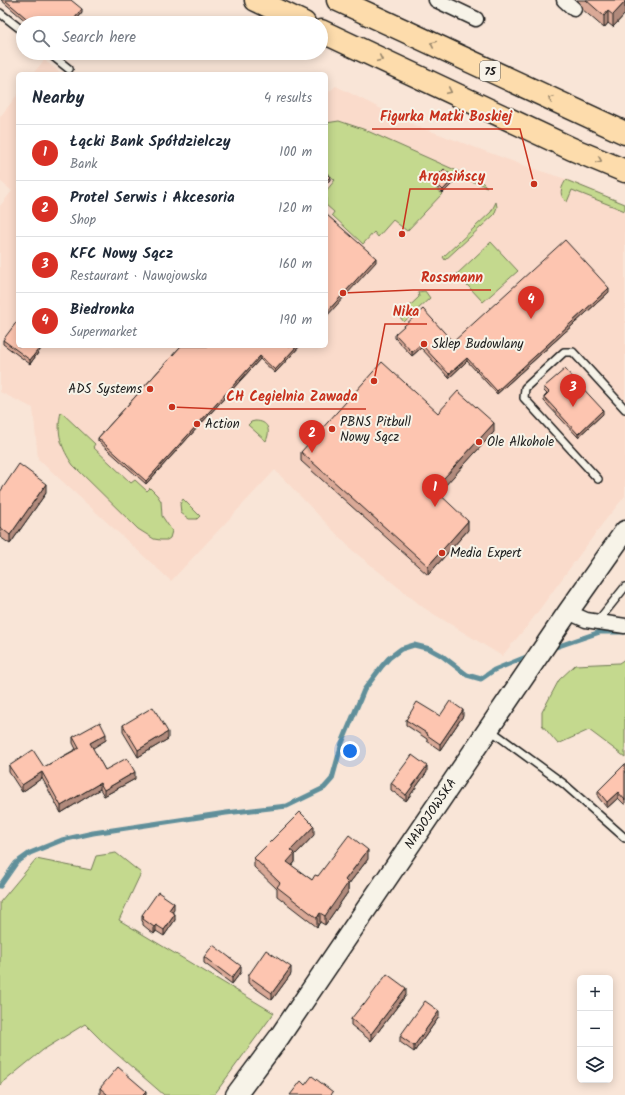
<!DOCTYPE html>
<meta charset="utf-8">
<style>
:root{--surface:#fff;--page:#f2f2f3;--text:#1f2937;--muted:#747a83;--line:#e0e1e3;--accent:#d93025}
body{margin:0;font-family:Kalam,sans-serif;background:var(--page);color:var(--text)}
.controls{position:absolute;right:12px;bottom:12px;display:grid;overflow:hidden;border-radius:6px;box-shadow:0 2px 10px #0003}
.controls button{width:36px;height:36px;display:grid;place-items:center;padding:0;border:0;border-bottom:1px solid var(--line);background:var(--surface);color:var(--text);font:20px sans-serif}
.you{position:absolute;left:350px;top:751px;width:14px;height:14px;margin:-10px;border:3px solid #fff;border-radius:50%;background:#1a73e8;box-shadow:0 0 0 6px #1a73e833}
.badge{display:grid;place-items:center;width:26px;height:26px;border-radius:50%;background:var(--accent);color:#fff;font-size:13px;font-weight:700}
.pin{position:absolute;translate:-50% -33px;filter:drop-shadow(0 1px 2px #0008)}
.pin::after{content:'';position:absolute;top:21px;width:14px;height:12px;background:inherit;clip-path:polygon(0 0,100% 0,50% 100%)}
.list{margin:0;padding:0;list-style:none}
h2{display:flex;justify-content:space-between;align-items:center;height:52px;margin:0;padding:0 16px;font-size:17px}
h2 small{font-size:13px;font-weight:400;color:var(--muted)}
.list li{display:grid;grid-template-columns:26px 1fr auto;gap:12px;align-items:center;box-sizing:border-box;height:56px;padding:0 16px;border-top:1px solid var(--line)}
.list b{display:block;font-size:15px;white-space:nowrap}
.list p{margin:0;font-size:13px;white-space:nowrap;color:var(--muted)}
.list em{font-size:13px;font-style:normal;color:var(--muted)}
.icon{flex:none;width:22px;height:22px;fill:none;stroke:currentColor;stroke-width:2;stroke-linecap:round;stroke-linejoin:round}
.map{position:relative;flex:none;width:625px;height:1095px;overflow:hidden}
.search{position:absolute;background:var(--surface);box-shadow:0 2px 10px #0003;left:16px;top:16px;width:312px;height:44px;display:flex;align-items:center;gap:10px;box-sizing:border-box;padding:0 14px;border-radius:22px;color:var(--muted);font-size:15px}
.panel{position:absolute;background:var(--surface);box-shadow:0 2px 10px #0003;left:16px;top:72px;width:312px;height:276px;border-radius:6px}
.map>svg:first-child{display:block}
.built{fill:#fadbcb}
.green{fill:#c4d98e;stroke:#707a55}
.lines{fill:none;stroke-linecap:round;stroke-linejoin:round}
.stream{stroke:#608f9a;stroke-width:5}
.lane-casing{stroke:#1c1c1c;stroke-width:10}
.street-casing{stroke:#1c1c1c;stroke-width:17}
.secondary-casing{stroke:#1c1c1c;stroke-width:23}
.primary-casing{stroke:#1c1c1c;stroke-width:25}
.lane{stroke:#f7f3e8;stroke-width:7}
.street{stroke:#f7f3e8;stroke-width:14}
.secondary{stroke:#f7f3e8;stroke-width:20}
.primary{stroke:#fddcac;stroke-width:22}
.wall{fill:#daa997;stroke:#1c1c1c}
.shaded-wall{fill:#b18a7b;stroke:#1c1c1c}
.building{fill:#fdc5b0;stroke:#1c1c1c}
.oneway{stroke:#98866b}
.poi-dot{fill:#c8321e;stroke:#f7f3e8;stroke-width:1.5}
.labels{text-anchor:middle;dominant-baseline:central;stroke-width:4;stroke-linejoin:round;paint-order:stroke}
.shield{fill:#f7f3e8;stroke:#5e5c59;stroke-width:1}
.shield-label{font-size:12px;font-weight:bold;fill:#1c1c1c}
.poi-label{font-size:13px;fill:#1c1c1c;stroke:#f7f3e8;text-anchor:start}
.street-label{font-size:13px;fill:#1c1c1c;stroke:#f7f3e8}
.leader{fill:none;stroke:#c8321e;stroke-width:1.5}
.callout-dot{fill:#c8321e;stroke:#f7f3e8;stroke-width:1.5}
.callout-label{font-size:14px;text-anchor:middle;font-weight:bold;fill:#c8321e;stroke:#f7f3e8;stroke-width:4;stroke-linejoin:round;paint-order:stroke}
</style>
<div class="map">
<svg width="625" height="1095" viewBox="0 0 625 1095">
<rect width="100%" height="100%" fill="#f9e5d7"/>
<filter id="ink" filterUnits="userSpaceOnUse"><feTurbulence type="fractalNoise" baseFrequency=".025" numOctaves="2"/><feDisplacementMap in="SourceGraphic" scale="8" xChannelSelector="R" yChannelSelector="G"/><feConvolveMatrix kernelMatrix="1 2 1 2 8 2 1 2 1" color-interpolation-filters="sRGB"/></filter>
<g filter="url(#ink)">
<!-- built -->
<path class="built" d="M44 60 62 74H33Z
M336 86 409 123 528 167 566 179 625 204V496L603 523 528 625 502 656 424 608 352 550 275 470 171 581 38 459 33 408 0 392V206L12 191 0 181V117L18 94V346H326V94Z"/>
<!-- green -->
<path class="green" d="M339 121 363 129 482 182 487 187 461 177 455 180 443 170 430 183 442 194 407 231 393 220 378 237 374 232 363 244 332 215 334 212 326 205V191L335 180 326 172V123Z
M566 180 625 204V211L572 190 567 202C558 195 561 188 566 180Z
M496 202 497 207 494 215 445 260 443 257 491 212Z
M491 242 518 271 483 302 457 274Z
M425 291 430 298 404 322 399 316 419 297 418 292Z
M61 412 95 444 93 447 131 483 135 480 147 491 150 488 157 495 161 501 162 516 172 531 170 538 167 540H160L154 539 138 529 73 465C61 448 56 432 61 412Z
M255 421C268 421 271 430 266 441L248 425 251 422Z
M183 499 200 516 197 519H189L181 513 180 504Z
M625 659V757L589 730 558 744 542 725V712L559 680 575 665 619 663Z
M116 853 141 873 119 920 274 1013 214 1095H164L103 1042 85 1024 43 1050 0 1085V902L36 859 91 870 96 856Z"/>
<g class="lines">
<!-- stream -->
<path class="stream" d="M550 649 600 632H625
M0 886 16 863 30 853 62 840 93 833 226 813 287 806 324 788 332 779 342 743 364 690 382 666 389 658 401 649 414 645 430 649 441 655 467 675 481 679 494 670 531 655"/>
<defs>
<path id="lane" d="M0 13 23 31
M49 53 69 69
M598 479 524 398 525 388 564 352H573L625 409
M597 622 625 587
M489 729 564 784 625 838"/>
<path id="street" d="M436 0 476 19
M564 0 574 9
M568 612 586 620 625 626"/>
<path id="secondary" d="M236 1095 280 1036 568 612 625 531"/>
<path id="primary" d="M256 0 304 23
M338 0 625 133
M321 31 572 149 625 171"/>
</defs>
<!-- lane casing -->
<use href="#lane" class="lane-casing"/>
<!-- street casing -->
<use href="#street" class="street-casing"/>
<!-- secondary casing -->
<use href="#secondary" class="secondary-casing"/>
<!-- primary casing -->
<use href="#primary" class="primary-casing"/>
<!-- lane -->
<use href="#lane" class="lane"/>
<!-- street -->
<use href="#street" class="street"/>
<!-- secondary -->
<use href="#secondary" class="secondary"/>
<!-- primary -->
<use href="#primary" class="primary"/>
</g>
<!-- wall -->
<path class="wall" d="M1 0H71L82 13 74 23H28Z
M577 0H625V14L613 27 608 23 604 28 582 9 580 3Z
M433 180 454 182 443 193 433 184Z
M609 292 497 394 467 361 449 378 421 348 412 356 395 338V334L453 342Z
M3 340 18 346H43L30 364 3 344Z
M181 346H300L275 373 260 359 146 484 98 441V438Z
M544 387 603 414 578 437 544 401V397L547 394 544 391Z
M438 413 494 432 438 493 468 530 428 575 301 461V452Z
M0 492 46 493 10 544 0 537Z
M440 716H463L440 750 427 741V739L406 725V720Z
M123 725 168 739 138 757 123 732Z
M73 737 106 740 92 748 105 770 135 779 104 796 100 789 61 813 42 778 22 792 9 772V766L44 767 76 749 73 743Z
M625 764V805L618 798 607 808 598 797V791Z
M427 772 406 801 391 790V783Z
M314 835 295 855V862L292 866 312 880 318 876 368 859 348 885V892L325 925 320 922 317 927 277 896V889L254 867V858Z
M174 910 172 912 175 920 164 936 156 931 154 934 143 925V922L142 921V915Z
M204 957 241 972 232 984 204 963Z
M291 974 272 1000 248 983V976Z
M406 995 371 1041 351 1025V1019Z
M439 1017 414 1052 400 1042V1036Z
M100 1088 146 1095H100Z"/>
<!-- shaded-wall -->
<path class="shaded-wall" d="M625 2V14L613 27V15Z
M82 9V13L74 23H71Z
M608 11V23L604 28V16Z
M330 177V180L326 184V181Z
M454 178V182L443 193V190Z
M376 258V262L326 317V313Z
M609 288V292L497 394V391Z
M421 344V348L412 356V352Z
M41 346H43L30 364V360Z
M297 346H300L275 373V370Z
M260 356V359L146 484V481Z
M467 358V361L449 378V374Z
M603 410V414L578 437V434Z
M494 423V432L434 498V489Z
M46 484V493L10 544V535Z
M468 521V530L428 575V566Z
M463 710V716L440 750V744Z
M168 732V739L138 757V750Z
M106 734V740L90 750V743Z
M427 766V772L406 801V795Z
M42 772V778L22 792V785Z
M135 772V779L104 796V790Z
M100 783V789L61 813V806Z
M618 792V798L607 808V802Z
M314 826V835L295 855V862L287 871V862L291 850Z
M368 850V859L348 885V892L325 925V916L345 880Z
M174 903V910L169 917V910Z
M320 913V922L317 927V918Z
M175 914V920L164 936V930Z
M156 925V931L154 934V927Z
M241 966V972L232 984V978Z
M291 967V974L272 1000V993Z
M406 988V995L371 1041V1034Z
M439 1011V1017L414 1052V1046Z
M146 1091V1095H142Z"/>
<!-- building -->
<path class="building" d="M5 0H71L82 9 71 23H32Z
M586 0H625V2L613 15 608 11 604 16Z
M444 169 454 178 443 190 433 180Z
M326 173 330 177 326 181Z
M327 215 376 258 326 313V217Z
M565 240 609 288 497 391 467 358 449 374 421 344 412 352 395 334 423 309 453 342Z
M18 320V346H41L30 360 3 340Z
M181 346H297L275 370 260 356 146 481 98 438Z
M382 362 438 413 458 391 494 423 434 489 468 521 428 566 301 452Z
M565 369 603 410 578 434 544 397 549 392 544 387Z
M19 464 46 484 10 535 0 527V492Z
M450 701 463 710 440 744 427 735 428 734 406 720 417 702 440 716Z
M153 707 168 732 138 750 123 725Z
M100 722 106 734 90 743 105 770 127 758 135 772 104 790 100 783 61 806 42 772 22 785 9 766 33 750 44 767 79 748 73 737Z
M412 755 427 766 406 795 391 783Z
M625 764V800L618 792 607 802 598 791Z
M300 812 314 826 291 850 295 853 287 862 312 880 315 875 318 876 349 835 368 850 345 880 348 883 325 916 320 913 317 918 277 887 280 883 254 858Z
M158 892 174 903 169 910 175 914 164 930 156 925 154 927 143 919 144 916 142 915Z
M213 945 241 966 232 978 204 957Z
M266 950 291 967 272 993 248 976Z
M387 974 406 988 371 1034 351 1019 363 1004 364 1005Z
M425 1001 439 1011 414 1046 400 1036Z
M118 1067 146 1091 142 1095H108L100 1088Z
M312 1076 333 1092 331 1095H290L301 1081 305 1085Z"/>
<!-- one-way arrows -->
<defs><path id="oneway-chevron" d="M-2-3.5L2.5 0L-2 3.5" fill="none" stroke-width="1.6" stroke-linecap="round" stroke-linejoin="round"/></defs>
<g class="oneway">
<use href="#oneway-chevron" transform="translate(433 44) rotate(-155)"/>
<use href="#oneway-chevron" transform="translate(380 59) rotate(25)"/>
<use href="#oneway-chevron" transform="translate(449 91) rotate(25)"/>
<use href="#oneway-chevron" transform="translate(551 99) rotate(-155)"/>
<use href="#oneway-chevron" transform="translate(599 160) rotate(23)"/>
</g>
</g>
<!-- markers -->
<g class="poi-dot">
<circle cx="424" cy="344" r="4"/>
<circle cx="150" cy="389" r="4"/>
<circle cx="197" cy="424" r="4"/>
<circle cx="332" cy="429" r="4"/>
<circle cx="479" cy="442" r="4"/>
<circle cx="442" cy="553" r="4"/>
</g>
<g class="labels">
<!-- shield labels -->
<rect class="shield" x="480" y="61" width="20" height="20" rx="3"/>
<g class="shield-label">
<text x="490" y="71">75</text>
</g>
<!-- poi labels -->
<g class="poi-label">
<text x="432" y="344">Sklep Budowlany</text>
<text x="142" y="389" text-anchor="end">ADS Systems</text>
<text x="340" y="422">PBNS Pitbull<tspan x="340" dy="15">Nowy Sącz</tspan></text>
<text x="205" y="424">Action</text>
<text x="487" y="442">Ole Alkohole</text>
<text x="450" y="553">Media Expert</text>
</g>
<!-- street labels -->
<g class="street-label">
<text transform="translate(431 814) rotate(-56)">NAWOJOWSKA</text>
</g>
</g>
<!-- callouts -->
<path class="leader" d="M534 184L520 129H372M402 234L410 189H493M343 293L413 290H491M374 381L385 324H427M172 407L219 409H366"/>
<g class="callout-dot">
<circle cx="534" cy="184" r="4"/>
<circle cx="402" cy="234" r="4"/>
<circle cx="343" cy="293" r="4"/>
<circle cx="374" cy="381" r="4"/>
<circle cx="172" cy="407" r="4"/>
</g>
<g class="callout-label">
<text x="446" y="121">Figurka Matki Boskiej</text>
<text x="452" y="181">Argasińscy</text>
<text x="452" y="282">Rossmann</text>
<text x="406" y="316">Nika</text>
<text x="292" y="401">CH Cegielnia Zawada</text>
</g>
</svg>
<div class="controls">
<button>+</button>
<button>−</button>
<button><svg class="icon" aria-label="layers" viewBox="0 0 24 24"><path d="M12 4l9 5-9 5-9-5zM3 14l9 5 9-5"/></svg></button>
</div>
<div class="you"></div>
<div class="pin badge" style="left:435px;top:507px">1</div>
<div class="pin badge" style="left:312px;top:453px">2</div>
<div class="pin badge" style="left:573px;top:407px">3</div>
<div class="pin badge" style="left:531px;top:319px">4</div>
<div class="search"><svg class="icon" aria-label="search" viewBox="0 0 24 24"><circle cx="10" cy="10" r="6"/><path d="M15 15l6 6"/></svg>Search here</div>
<section class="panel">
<h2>Nearby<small>4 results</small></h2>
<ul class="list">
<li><span class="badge">1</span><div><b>Łącki Bank Spółdzielczy</b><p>Bank</p></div><em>100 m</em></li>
<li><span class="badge">2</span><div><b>Protel Serwis i Akcesoria</b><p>Shop</p></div><em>120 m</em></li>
<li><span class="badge">3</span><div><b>KFC Nowy Sącz</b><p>Restaurant · Nawojowska</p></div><em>160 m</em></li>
<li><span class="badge">4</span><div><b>Biedronka</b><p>Supermarket</p></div><em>190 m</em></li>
</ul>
</section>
</div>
